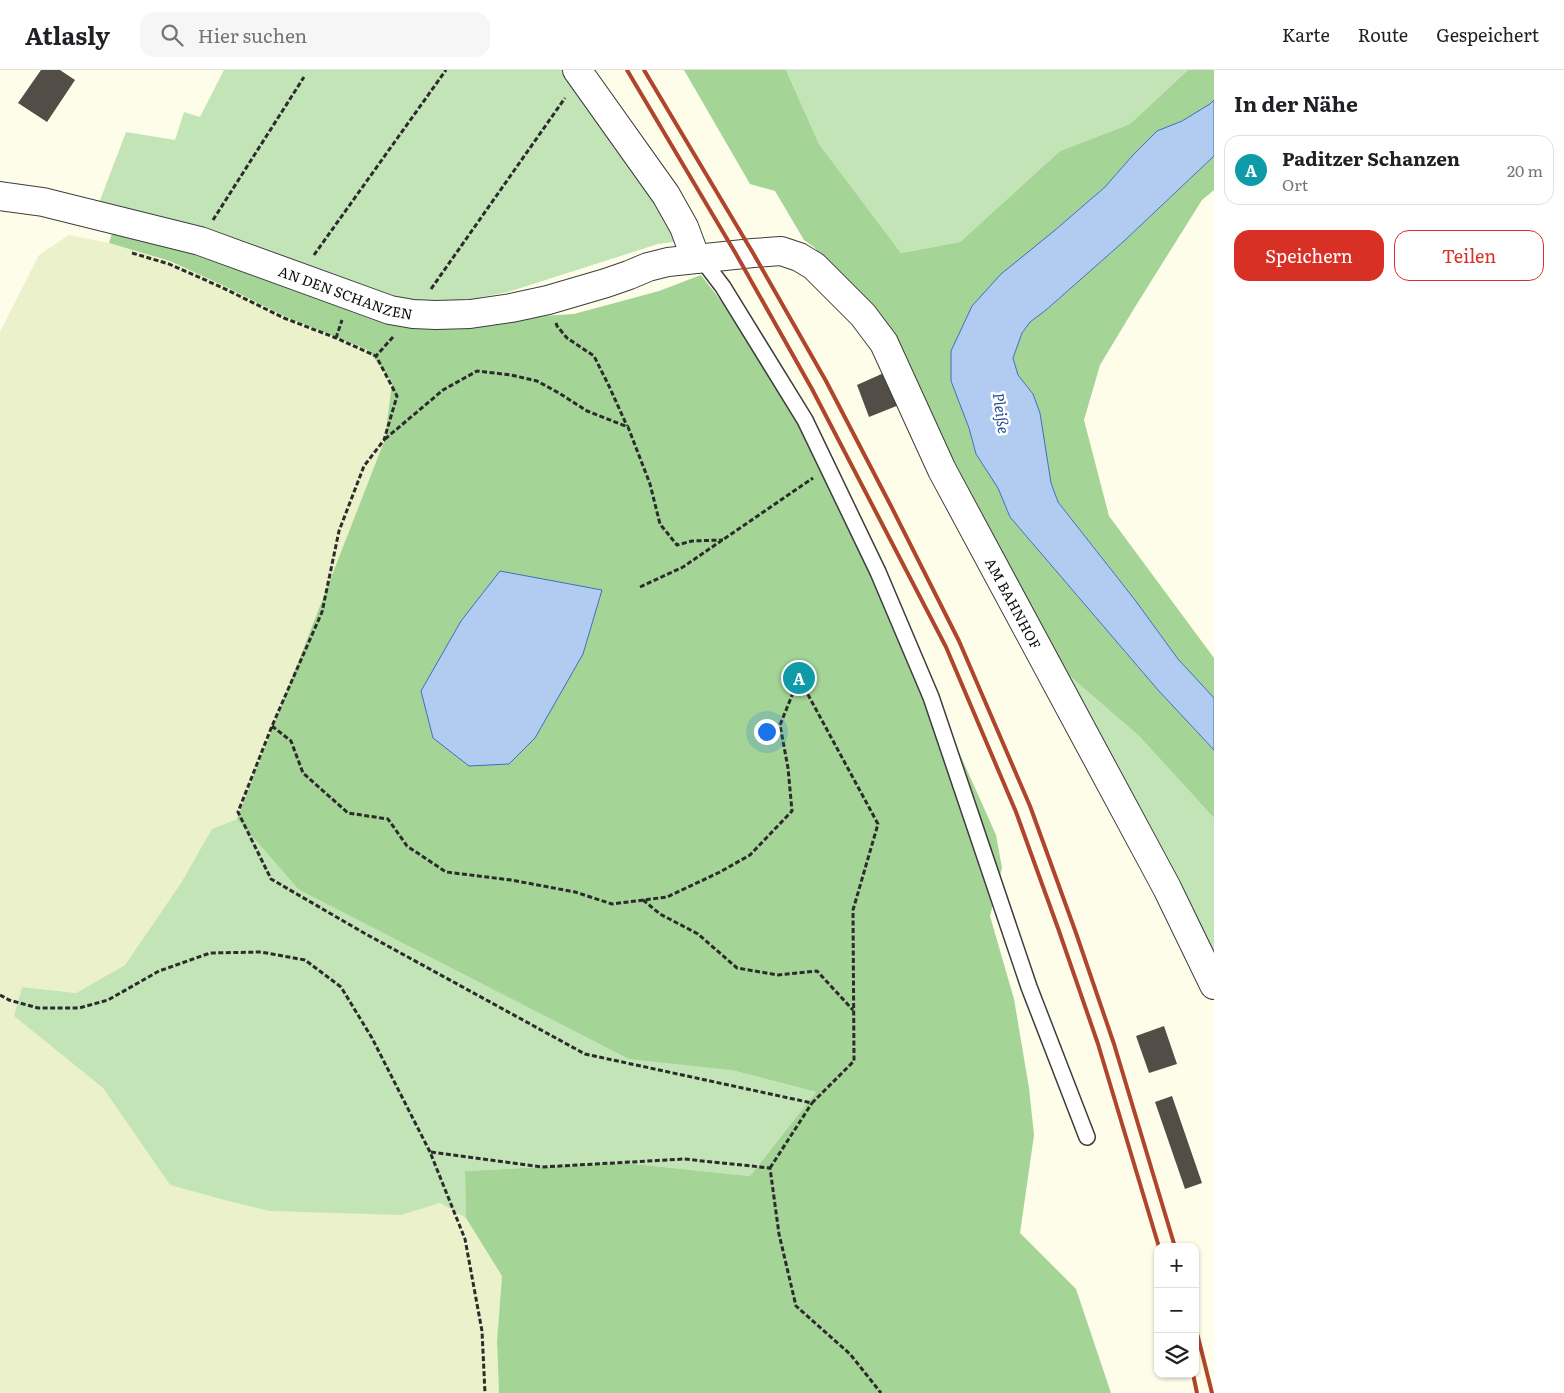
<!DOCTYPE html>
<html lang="de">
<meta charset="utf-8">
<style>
:root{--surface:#fff;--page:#f6f6f6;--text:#202124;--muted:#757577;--line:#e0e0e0;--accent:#d93025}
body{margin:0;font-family:Literata,serif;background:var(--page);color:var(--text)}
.controls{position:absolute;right:15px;bottom:15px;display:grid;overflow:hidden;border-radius:10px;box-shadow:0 1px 4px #0004}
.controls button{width:45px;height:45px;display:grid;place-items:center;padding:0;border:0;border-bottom:1px solid var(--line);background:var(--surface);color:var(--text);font:25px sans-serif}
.you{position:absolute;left:766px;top:661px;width:18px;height:18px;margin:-12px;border:4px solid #fff;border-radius:50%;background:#1a73e8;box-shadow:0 0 0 8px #1a73e833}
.badge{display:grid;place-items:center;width:32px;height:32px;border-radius:50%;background:var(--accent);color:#fff;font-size:16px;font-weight:700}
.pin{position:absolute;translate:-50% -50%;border:2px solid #fff;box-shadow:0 1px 5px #0006}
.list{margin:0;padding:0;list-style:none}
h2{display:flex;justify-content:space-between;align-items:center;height:65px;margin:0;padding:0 20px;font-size:21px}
h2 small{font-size:16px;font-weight:400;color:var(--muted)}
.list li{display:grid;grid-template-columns:32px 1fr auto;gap:15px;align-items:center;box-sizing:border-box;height:70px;margin:0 10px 10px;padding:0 10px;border:1px solid var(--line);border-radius:15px}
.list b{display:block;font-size:19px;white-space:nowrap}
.list p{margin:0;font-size:16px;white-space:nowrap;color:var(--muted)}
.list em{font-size:16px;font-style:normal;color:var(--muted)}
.actions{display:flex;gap:10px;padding:15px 20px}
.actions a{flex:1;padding:11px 0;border:1px solid var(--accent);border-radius:15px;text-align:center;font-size:18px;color:var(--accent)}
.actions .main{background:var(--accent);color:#fff}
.icon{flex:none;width:28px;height:28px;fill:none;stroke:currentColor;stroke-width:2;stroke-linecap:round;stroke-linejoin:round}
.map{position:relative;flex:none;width:1214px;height:1323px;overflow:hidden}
header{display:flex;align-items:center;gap:30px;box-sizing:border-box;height:70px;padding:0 25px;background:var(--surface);border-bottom:1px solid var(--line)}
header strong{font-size:24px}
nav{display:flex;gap:28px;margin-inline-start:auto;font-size:18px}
.search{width:350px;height:45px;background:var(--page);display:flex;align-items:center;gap:12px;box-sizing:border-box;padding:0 18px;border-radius:15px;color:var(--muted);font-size:19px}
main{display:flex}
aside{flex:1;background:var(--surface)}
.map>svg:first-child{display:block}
.farmland{fill:#ebf1cb}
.green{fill:#c3e4b6}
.forest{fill:#a4d496}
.water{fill:#b1cbf1;stroke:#3e6fc2}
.building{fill:#524e47}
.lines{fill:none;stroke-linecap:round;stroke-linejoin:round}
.service-casing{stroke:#3d3d3d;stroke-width:18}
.minor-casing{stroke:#3d3d3d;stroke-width:30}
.path{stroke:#2c2c2c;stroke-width:3;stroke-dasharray:5 2.5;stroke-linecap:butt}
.service{stroke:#fff;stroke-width:15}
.minor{stroke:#fff;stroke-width:28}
.rail{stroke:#af452d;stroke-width:4}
.labels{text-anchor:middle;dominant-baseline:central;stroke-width:5;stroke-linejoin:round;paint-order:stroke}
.street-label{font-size:14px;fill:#0a0a0a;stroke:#fff}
.water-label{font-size:15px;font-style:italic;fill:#1e4591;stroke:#fff}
</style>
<header>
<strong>Atlasly</strong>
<div class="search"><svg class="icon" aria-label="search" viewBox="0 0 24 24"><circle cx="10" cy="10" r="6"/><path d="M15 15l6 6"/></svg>Hier suchen</div>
<nav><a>Karte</a><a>Route</a><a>Gespeichert</a></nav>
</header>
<main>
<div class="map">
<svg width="1214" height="1323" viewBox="0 0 1214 1323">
<rect width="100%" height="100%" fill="#fdfde9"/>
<!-- farmland -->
<path class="farmland" d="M69 165 109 173 170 191 222 215 284 246 368 280 392 312 385 369 237 749 212 760 181 813 125 895 76 923 22 917 14 946 103 1018 170 1115 224 1130 269 1141 401 1144 440 1133 466 1148 502 1205 497 1271 499 1323H0V262L39 185Z"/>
<!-- green -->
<path class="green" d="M224 0H564L572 8 678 167 673 172 658 174 508 222 466 230 434 232 404 231 99 133 126 62 175 70 184 42 200 47Z
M786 0H1188L1130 54 1060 81 960 172 901 183 819 74Z
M1058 596 1139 666 1214 748V896Z
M237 749 298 819 731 1000 816 1022 750 1106 625 1093 465 1101 466 1148 440 1133 401 1145 269 1141 224 1130 170 1115 103 1018 14 946 22 917 76 923 125 895 181 813 212 759Z"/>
<!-- forest -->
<path class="forest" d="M684 0H786L819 74 901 183 960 172 1060 81 1130 54 1188 0H1214V30L1211 34 1182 51 1157 61 1133 85 1105 117 1054 161 951 281V311L969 358 976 384 998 418 1010 447 1158 620 1214 680V748L1139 666 1058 596 825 191 815 178 804 170 775 121 750 114Z
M1214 86V120L1202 130 1135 237 1100 295 1084 350 1109 446 1214 588V628L1178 589 1135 530 1058 432 1051 413 1033 324 1018 305 1013 288 1022 263 1030 252 1046 240 1123 172Z
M113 160 187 178 290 214 508 248 574 244 659 221 701 205 807 342 996 765 1002 798 990 846 1014 929 1029 1018 1034 1065 1020 1163 1076 1219 1111 1323H499L497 1271 502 1206 466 1148 465 1101 625 1093 750 1106 816 1022 731 1000 629 989 298 819 237 749 385 369 392 312 368 280 284 246 222 215 170 191 109 173Z"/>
<!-- water -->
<path class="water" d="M1214 30V86L1123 172 1046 240 1030 252 1022 263 1013 288 1018 305 1033 324 1040 343 1051 413 1058 432 1135 530 1178 589 1214 628V680L1158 620 1010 447 998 418 976 384 969 358 951 311V281L972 236 1001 204 1054 161 1105 117 1133 85 1157 61 1182 51 1210 34Z
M500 501 602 520 583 584 535 668 509 694 469 696 433 668 421 621 461 551Z"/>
<!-- building -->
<path class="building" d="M41 0H60L75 10 47 52 18 33Z
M886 302 899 335 869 347 857 315Z
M1164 956 1177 994 1149 1003 1136 966Z
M1172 1026 1202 1113 1185 1119 1155 1032Z"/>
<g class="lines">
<defs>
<path id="service" d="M701 188 723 217 805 350 878 502 931 627 1029 917 1087 1067"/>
<g id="minor">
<path d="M577 0 666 125 684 157 696 189"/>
<path id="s1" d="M0 126 43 132 200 171 390 240 413 244 436 245 470 244 511 238 548 230 606 213 629 205 648 197 668 192 753 183 781 181 799 187 814 196 863 245 884 273 942 400 1167 818 1214 915"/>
</g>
</defs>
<!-- service casing -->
<use href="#service" class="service-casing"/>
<!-- minor casing -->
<use href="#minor" class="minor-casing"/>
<!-- path -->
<path class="path" d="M213 150 304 7
M132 183 169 194 221 217 284 248 336 268 376 286
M314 185 446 0
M431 219 565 28
M556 253 557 256 567 268 594 286 609 316 627 356
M393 267 376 286 397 326 384 370 364 396 339 461 322 542 272 656 238 742 271 809 364 863 585 984 812 1033 854 991 853 840 878 754 799 608
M336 268 342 250
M385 369 443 320 477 301 511 305 537 311 559 323 587 341 628 357 650 414 660 454 677 475 692 471 723 470
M640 517 683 497 813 408
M272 656 291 671 303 703 348 743 388 749 407 776 446 802 511 810 575 822 612 834 667 827 720 802 750 785 792 741 788 698 780 655 799 608
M643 830 660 844 698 864 737 898 778 905 817 901 853 940
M0 925 9 930 38 938H79L108 930 159 901 210 883 261 882 305 890 341 917 372 968 430 1082 465 1169 482 1261 485 1323
M431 1082 542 1097 684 1089 770 1098 779 1164 796 1236 850 1284 881 1323
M770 1098 812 1033"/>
<!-- service -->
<use href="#service" class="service"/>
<!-- minor -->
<use href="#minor" class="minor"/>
<!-- rail -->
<path class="rail" d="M627 0 736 184 812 319 946 577 1016 742 1059 861 1098 974 1159 1177
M644 0 753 183 826 311 891 436 959 571 1030 736 1076 863 1114 974 1175 1177
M1195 1255 1212 1323
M1193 1304 1197 1323"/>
</g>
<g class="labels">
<!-- street labels -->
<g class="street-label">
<text stroke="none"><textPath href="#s1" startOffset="360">AN DEN SCHANZEN</textPath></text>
<text stroke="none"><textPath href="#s1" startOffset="1238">AM BAHNHOF</textPath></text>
</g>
<!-- water labels -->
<g class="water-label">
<text transform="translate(1002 343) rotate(82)">Pleiße</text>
</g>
</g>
</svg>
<div class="controls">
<button>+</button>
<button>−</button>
<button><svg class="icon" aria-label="layers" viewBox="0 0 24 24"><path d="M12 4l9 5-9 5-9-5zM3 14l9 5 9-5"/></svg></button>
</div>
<div class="you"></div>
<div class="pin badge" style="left:799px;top:608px;background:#0f9aa8">A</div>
</div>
<aside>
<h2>In der Nähe<small></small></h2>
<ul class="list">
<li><span class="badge" style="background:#0f9aa8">A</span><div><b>Paditzer Schanzen</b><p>Ort</p></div><em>20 m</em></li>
</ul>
<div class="actions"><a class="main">Speichern</a><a>Teilen</a></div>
</aside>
</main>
